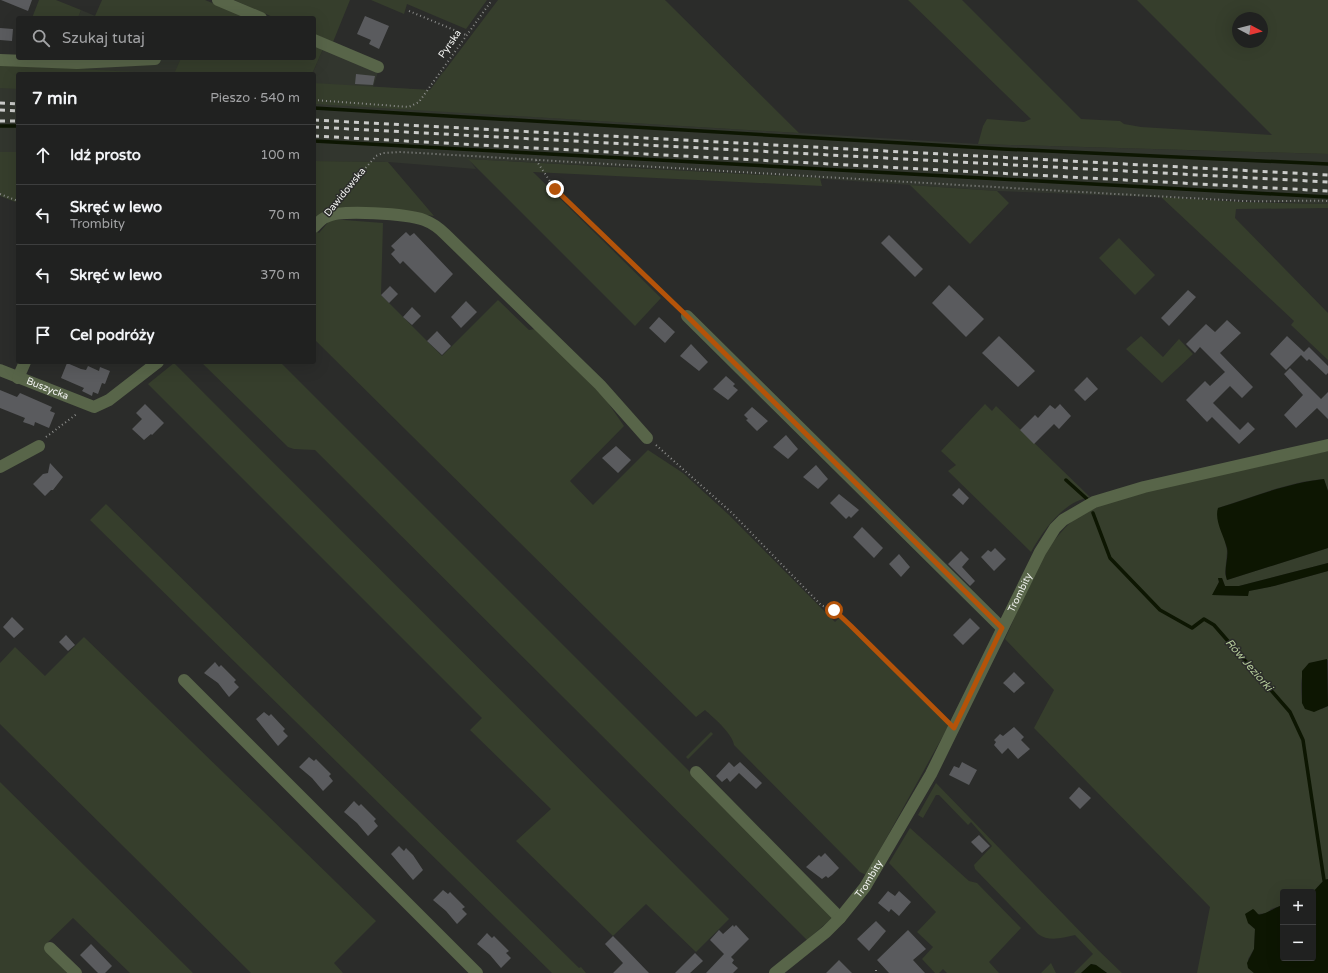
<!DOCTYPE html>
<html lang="pl">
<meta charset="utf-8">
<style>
:root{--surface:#202120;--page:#2d2e2d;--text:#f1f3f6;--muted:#a2a3a5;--line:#3d3e3e}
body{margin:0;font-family:"Varela Round",sans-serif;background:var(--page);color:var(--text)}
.controls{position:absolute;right:12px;bottom:12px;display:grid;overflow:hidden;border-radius:4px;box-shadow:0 4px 16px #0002}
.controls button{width:36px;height:36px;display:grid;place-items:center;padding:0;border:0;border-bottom:1px solid var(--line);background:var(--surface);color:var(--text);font:20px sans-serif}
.compass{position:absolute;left:1232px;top:12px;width:36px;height:36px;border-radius:50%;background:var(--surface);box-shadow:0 4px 16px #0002;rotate:97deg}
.stop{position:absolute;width:12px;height:12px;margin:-9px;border:3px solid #b45309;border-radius:50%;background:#fff}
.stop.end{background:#b45309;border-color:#fff;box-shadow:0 1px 4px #0008}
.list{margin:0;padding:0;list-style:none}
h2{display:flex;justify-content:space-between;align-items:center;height:52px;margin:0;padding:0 16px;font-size:17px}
h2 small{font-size:13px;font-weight:400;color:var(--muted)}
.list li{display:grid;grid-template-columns:26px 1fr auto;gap:12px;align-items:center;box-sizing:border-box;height:60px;padding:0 16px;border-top:1px solid var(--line)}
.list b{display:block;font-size:15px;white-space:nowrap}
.list p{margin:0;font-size:13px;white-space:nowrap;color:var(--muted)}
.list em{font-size:13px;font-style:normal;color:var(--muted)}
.icon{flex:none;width:22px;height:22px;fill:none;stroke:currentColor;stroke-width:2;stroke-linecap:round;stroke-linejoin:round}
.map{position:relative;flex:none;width:1328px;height:973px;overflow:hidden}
.search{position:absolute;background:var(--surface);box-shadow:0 4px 16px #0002;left:16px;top:16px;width:300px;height:44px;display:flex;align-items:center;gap:10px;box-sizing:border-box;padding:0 14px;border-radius:4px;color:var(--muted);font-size:15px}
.panel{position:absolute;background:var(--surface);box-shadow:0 4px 16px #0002;left:16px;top:72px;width:300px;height:292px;border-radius:4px}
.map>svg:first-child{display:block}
.built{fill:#32362e}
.green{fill:#363e2c;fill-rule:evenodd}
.water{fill:#0d1602}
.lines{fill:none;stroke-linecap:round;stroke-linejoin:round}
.stream{stroke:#0d1602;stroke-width:3.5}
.building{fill:#5a5b5e}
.path{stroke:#8c8d8b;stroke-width:2;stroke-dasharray:1 3;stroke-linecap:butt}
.minor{stroke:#586549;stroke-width:12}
.rail{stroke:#cacbc9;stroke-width:3;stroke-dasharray:5 5;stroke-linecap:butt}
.route{stroke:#b45309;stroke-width:5}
.labels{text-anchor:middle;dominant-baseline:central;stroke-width:3;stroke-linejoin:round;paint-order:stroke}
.street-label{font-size:10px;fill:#f1f2f0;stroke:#2b2c2a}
.water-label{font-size:11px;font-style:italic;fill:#b4cb99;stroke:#2b2c2a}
</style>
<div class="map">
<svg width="1328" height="973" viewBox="0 0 1328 973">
<rect width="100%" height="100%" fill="#2b2c2a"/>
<!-- built -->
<path class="built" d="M81 10 100 18H78Z
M323 49 378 72 373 87 430 90 443 71 471 113 978 144 1328 154V204L997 191 753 174 469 159 476 169 388 162 314 161V74H312Z
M69 58H181L175 74H18V152H0V65Z"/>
<!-- green -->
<path class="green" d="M39 0H56L81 10 78 18H32Z
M102 0H205L249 18H100L95 16Z
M234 0H350L333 42 314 34V18H275Z
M371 0H487L466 29 407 4 404 14Z
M498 0H665L799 133 314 104V83L430 90Z
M908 0H962L1081 119 1120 121 1124 124 1141 127 1272 135 1137 0H1328V154L978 144 983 126 987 119 1024 122 1031 119ZM1238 18H1262V42H1238Z
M314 45 323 49 312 74H18V89L0 88V65L174 74 181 58H314Z
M0 152H18V203L0 196Z
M468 159 820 178 822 186 533 172 661 298 635 326Z
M314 161 388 162 434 216 384 209 314 219Z
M910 185 997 191 1009 203 970 244Z
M1161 197 1243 202 1328 204V208L1236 209 1235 218 1328 313V360L1291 325 1294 321Z
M331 219 383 223 381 295 442 356 498 300 529 330 536 329 604 397 624 426 570 481 593 505 648 450 683 473 729 515 835 622 840 617 949 725 866 875 860 872 734 745C733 734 713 717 705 710L696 717 314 339V233L316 231 319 233Z
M1119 238 1155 275 1135 295 1099 258Z
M1141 336 1163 357 1179 339 1193 354 1162 383 1126 349Z
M201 362H280L830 912 832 918 807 940 315 450 294 449 288 447Z
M174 363 729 919 696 952 646 904 613 936 516 841 551 809 470 730 482 718 148 384Z
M985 404 992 411 996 406 1090 497C1063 502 1044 529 1031 552L948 471 956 465 941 451Z
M1328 451V491L1324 479C1287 482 1253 497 1218 508L1227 551 1225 574 1227 580 1328 548V563L1239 586H1225L1222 578 1218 579 1219 582 1213 595 1248 596V591L1274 586 1328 571V660L1309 663C1299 675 1301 687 1302 703L1322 709 1328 706V879L1324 880 1313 892H1283V905L1271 909 1267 913 1258 914 1248 923 1255 929 1254 949 1248 959V968L1254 973H1197L1210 907 1034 728 1054 690 1005 639C1023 601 1038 553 1069 524 1096 499 1170 486 1206 478 1247 469 1287 460 1328 451Z
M106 504 579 968 581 967 586 973H552L90 520Z
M84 637 376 921 334 963 343 973H251L0 724V663L15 647 45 676Z
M711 732 713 734 688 759 686 757Z
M0 782 193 973H130L73 918 44 946 71 973H0Z
M936 783 1098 950 1122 973H1107L1096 965 1091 964 1081 973H1074L1093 954 1075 935C1062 938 1049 942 1038 934L975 869 974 865 992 846 971 822 968 825 939 795H936L923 818 918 815Z
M910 828 969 881 977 883 1021 928 989 962 999 973H947L943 969 939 973H935L922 959 933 947 917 932 936 912 889 863Z
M1051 963 1056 973H1041Z"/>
<!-- water -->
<path class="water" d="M1324 479 1328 491V548L1227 580C1223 569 1229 559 1227 548 1224 536 1214 520 1218 508 1254 497 1287 483 1324 479Z
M1328 563V571L1274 586 1249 591 1248 596 1212 595 1219 582 1218 578H1222L1225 586H1239Z
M1327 659 1328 706 1314 712 1305 709 1302 703V671L1309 663Z
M1328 879V973H1254L1248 968 1247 963 1254 949 1255 929 1248 923 1245 914 1253 909C1255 910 1256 912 1258 914 1262 917 1277 906 1283 905V958H1313V892L1324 880Z
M1091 964 1096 965 1107 973H1081Z"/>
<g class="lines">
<!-- stream -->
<path class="stream" d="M314 108 1003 149 1328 164
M0 126H18
M314 141 1328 197
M1066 480 1087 499
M1093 513 1110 558 1160 610 1192 628 1204 619 1214 625 1290 712 1303 740 1324 880"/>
</g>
<!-- building -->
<path class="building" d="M1 0H32L28 11Z
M365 16 389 26 379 49 369 44 371 40 357 34Z
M0 28 13 29 12 41 0 40Z
M356 74 375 76 373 85 355 84Z
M406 232 410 236 414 233 453 274 435 293 403 261 400 264 391 254 395 250 391 246Z
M889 235 923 269 915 277 881 243Z
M949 285 984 319 966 337 932 303Z
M390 286 398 294 389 303 381 295Z
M1188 290 1196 297 1169 326 1161 318Z
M466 301 477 312 461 328 451 317Z
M412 307 421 316 412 325 403 317Z
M659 317 675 332 665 343 649 328Z
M1227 320 1241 333 1220 353 1253 387 1242 398 1230 386 1213 403 1240 430 1248 422 1255 429 1239 444 1212 417 1207 422 1186 400 1205 381 1210 386 1225 372 1200 347 1195 353 1186 344 1206 324 1215 332Z
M437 331 451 346 442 355 427 341Z
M999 336 1035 371 1018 387 982 353Z
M1287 336 1304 352 1286 370 1270 354Z
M691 344 708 362 699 371 680 356Z
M1309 347 1328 366V373L1326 375 1309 359 1307 361 1301 355Z
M67 363 81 369 86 370 88 366 99 371 100 367 110 371 105 384 102 383 98 394 93 392 92 396 82 391 84 388 61 378Z
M1290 368 1321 399 1328 392V419L1317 408 1296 428 1284 415 1303 395 1284 374Z
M726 376 735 384 733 386 738 390 728 400 713 389Z
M1087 377 1098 389 1085 401 1074 390Z
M0 390 17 397 20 393 52 407 50 411 55 413 49 428 35 422 34 426 29 424 23 422 25 418 0 408Z
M145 404 164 423 152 435 151 434 144 440 132 429 142 419 136 413Z
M1060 404 1071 416 1059 429 1054 424 1034 444 1020 430 1035 415 1038 418 1050 405 1055 409Z
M752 407 768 421 757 431 746 420 748 419 744 415Z
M786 435 798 449 788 459 773 447Z
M616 446 631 460 618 473 602 458Z
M50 463 63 477 53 490H51L45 496 33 484 43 474 48 473Z
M816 465 828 479 818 489 803 477Z
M959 488 969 498 963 505 952 495Z
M839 494 859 510 851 518 849 516 846 519 830 503Z
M862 527 883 548 874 558 853 537Z
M995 548 1006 559 994 571 981 557 988 550 991 552Z
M961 551 969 559 962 567 975 581 970 586 948 564Z
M899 554 910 567 901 577 889 564Z
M12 617 24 629 14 638 3 627Z
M970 618 980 628 963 645 953 635Z
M66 635 75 645 68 651 59 642Z
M215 662 219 667 221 665 236 680 234 682 239 687 229 697 218 683 204 673Z
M1014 672 1025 683 1014 693 1003 683Z
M264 712 269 716 271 714 285 729 283 731 288 736 278 746 256 719Z
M1014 727 1024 737 1021 740 1030 749 1018 759 1008 748 1002 754 994 745 996 742 994 740 1000 734 1003 736Z
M309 757 314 761 316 759 331 774 329 776 333 781 323 791 312 778 299 767Z
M729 762 734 767 740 762 762 783 756 789 739 773 730 782 727 778 722 782 716 776Z
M962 762 977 770 969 785 949 775 954 766 959 768Z
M1079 787 1091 798 1080 809 1069 798Z
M354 801 359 806 361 804 376 819 374 821 378 826 368 836 357 823 344 812Z
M979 835 990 846 982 853 971 842Z
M399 846 404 851 406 848 413 855 423 870 413 880 391 854Z
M825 853 839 868 832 875 828 878 826 876 822 879 806 867 819 855 821 857Z
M443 890 448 894 450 892 465 907 462 909 467 914 457 924 446 911 433 900Z
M888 891 895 896 899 891 911 902 899 916 891 909 889 912 878 903Z
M876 921 886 931 869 951 857 939Z
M733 925 734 927 736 925 749 939 731 957 734 960 732 963 738 968 733 973H706L724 954 710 940 719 930 723 934Z
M908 930 926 949 913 960 925 973H889L877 960Z
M487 933 492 938 494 936 509 951 506 953 511 958 501 968 490 955 477 944Z
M613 936 622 945 649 973H613L623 963 605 944Z
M91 944 112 966 105 973H98L80 955Z
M695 953 703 961 690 973H675Z
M839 960 852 973H826Z"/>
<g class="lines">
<!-- path -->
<path class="path" d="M409 11 466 35
M314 100 409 107 419 102 492 0
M536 160 555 189 679 308
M0 194 18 201
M334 204 376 156 383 153 401 152C682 168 963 186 1244 201 1272 202 1300 200 1328 201
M46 437 78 413
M656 445 732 513 821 605 834 611 851 626 945 719
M876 970V973"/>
<!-- minor -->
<g class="minor">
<path d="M218 0 261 18"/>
<path d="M314 40 378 67"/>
<path d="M0 60 77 63 155 59"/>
<path d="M314 227C317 224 321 219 326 217 340 209 408 214 424 220 432 223 439 228 445 234L600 385 647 438"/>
<path d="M687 316 1002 628"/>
<path id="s1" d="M0 370 94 407 109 400 158 362"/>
<path d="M18 378 25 362"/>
<path d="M0 467 39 446"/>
<path d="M184 680 477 973"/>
<path d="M696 772 840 918"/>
<path d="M50 948 76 973"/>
<path id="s2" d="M775 973 826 932 840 918 865 887 931 774 1040 552 1055 528 1063 520 1094 502 1144 487 1328 445"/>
</g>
<!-- rail -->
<path class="rail" d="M0 103 18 104
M0 110 18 111
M314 120 1328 175
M0 121H18
M314 127 1328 182
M314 136 1328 191"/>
</g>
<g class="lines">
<!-- route -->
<path class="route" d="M555 189 687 316 1002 628 954 728 851 626 834 610"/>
</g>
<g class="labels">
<!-- street labels -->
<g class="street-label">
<text transform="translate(450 44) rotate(-55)">Pyrska</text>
<text transform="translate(345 192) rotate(-51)">Dawidowska</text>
<text stroke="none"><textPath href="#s1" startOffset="51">Buszycka</textPath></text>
<text stroke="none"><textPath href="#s2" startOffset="458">Trombity</textPath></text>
<text stroke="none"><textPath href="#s2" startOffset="134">Trombity</textPath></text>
</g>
<!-- water labels -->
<g class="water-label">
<text transform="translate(1249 665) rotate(49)">Rów Jeziorki</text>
</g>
</g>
</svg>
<div class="controls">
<button>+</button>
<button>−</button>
</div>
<svg class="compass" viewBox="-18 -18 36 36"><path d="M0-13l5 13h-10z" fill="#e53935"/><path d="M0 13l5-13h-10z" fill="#a2a3a5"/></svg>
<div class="stop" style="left:834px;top:610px"></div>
<div class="stop end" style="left:555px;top:189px"></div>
<div class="search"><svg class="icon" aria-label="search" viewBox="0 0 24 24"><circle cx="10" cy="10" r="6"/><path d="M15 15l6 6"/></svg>Szukaj tutaj</div>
<section class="panel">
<h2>7 min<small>Pieszo · 540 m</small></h2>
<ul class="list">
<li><svg class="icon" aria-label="ahead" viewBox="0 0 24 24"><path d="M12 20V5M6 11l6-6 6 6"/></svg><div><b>Idź prosto</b></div><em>100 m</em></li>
<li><svg class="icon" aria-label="left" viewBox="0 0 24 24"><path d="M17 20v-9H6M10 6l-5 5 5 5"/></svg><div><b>Skręć w lewo</b><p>Trombity</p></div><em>70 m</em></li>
<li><svg class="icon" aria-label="left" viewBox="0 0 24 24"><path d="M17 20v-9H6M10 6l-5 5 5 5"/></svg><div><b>Skręć w lewo</b></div><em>370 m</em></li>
<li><svg class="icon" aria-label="arrive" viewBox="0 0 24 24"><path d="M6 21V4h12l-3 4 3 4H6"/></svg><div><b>Cel podróży</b></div></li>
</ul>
</section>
</div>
